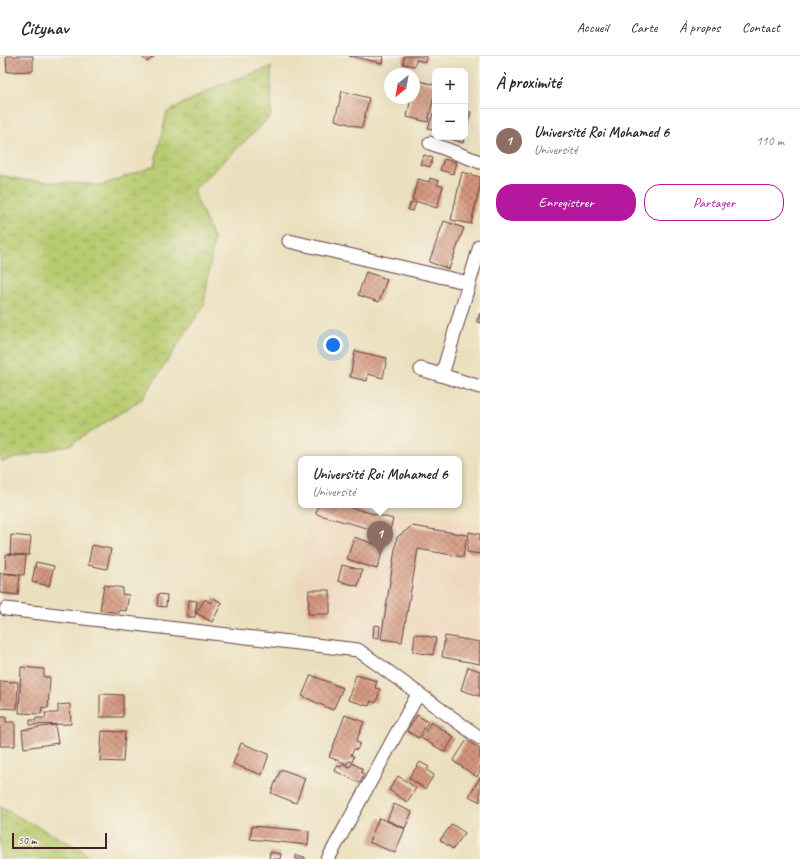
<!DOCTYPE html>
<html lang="fr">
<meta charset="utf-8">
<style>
:root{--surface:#fff;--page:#f2f2f3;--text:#2b2b33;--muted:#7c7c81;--line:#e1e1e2;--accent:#b5179e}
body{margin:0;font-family:Caveat,sans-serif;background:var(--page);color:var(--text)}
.controls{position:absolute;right:12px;top:12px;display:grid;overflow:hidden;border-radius:8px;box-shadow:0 4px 16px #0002}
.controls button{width:36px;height:36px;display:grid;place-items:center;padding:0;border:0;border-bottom:1px solid var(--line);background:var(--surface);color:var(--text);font:20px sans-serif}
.compass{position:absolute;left:384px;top:12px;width:36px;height:36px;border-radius:50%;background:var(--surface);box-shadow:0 4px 16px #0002;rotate:211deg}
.scale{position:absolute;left:12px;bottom:10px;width:95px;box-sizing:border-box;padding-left:4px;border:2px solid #4a1f2b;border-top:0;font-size:11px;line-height:14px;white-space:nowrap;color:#4a1f2b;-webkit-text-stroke:3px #f7f3e8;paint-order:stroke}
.you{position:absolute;left:333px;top:289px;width:14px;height:14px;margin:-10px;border:3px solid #fff;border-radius:50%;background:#1a73e8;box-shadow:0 0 0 6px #1a73e833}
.badge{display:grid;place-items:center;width:26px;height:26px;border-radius:50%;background:var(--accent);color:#fff;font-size:13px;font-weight:700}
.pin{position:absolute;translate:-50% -33px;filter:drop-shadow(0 1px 2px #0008)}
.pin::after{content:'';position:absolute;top:21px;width:14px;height:12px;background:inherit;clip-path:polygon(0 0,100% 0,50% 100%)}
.popup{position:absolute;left:298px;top:400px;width:164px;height:52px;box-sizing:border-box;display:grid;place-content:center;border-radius:8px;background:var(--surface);filter:drop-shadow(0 1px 3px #0005);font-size:13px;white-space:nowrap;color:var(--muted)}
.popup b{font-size:15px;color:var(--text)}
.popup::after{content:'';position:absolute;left:50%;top:100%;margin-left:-8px;border:8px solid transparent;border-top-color:var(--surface)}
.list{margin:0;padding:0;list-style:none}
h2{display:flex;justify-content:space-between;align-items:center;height:52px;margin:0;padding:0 16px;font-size:17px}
h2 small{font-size:13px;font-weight:400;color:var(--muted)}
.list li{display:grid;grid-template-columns:26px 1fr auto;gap:12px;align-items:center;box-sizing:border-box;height:64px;padding:0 16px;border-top:1px solid var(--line)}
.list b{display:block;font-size:15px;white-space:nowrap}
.list p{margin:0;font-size:13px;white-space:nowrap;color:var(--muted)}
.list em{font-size:13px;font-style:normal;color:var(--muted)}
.actions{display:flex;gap:8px;padding:12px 16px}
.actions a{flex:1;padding:9px 0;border:1px solid var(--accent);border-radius:16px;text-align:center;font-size:14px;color:var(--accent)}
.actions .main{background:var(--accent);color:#fff}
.map{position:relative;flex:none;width:480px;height:803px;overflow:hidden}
header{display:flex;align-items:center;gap:24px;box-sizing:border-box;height:56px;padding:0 20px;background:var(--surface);border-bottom:1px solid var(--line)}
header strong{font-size:19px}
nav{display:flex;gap:22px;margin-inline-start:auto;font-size:14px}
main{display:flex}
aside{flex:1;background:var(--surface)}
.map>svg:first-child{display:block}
.built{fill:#eed7bb}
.wetland{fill:url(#wetland-marsh);stroke:#80754d}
.building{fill:url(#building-cross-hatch)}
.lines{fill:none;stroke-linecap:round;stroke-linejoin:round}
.minor-casing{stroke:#623c41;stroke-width:15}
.minor{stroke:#fff;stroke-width:13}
</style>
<header>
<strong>Citynav</strong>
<nav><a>Accueil</a><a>Carte</a><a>À propos</a><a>Contact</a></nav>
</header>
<main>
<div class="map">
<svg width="480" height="803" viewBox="0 0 480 803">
<defs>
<pattern id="wetland-marsh" width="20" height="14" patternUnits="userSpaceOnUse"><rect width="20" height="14" fill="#b7cb6f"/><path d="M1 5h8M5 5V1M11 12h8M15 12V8" fill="none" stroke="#9fae60"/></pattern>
<pattern id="building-cross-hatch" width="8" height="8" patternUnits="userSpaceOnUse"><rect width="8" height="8" fill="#d3957c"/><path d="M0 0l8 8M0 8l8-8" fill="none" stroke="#ad7966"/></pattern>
</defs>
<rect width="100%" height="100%" fill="#f7f3e8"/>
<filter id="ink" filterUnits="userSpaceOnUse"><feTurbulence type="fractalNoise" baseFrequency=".025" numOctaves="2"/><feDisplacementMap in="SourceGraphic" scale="8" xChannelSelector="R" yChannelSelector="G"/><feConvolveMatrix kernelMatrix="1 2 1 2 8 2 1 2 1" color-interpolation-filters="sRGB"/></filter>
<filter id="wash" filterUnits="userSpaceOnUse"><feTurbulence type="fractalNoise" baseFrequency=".012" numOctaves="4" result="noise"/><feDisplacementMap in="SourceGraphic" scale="16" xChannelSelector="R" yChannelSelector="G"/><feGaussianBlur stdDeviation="0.9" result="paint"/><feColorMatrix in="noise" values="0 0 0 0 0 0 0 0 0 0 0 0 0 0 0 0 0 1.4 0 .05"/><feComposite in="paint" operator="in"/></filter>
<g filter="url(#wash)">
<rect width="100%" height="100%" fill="#ebe0be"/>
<!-- built -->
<path class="built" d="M312 449H370L480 468V610L438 602 310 576 294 532Z"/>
<!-- wetland -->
<path class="wetland" d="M271 11V60L193 135 214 183 204 249 142 343 70 389 0 406V119L22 124 102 129 154 110 167 56 219 29Z
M0 751 82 794 89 803H0Z"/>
<g id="blocks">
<!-- building -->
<path class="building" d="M6 0H33V15L7 16Z
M143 0H155L147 6 142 1Z
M349 0H383L382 7Z
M404 0H427L426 6 416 4 415 10 403 8Z
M416 24 435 29V36L428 66 407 61 411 42H414V31Z
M342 35 369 42 362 72 335 64Z
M435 52V74L428 72Z
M465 55 471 56 465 78Z
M452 81H464L463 87 451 83Z
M424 99 433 102 430 111 420 108Z
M444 103 456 106 453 118 440 114Z
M462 116 480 121V130L471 168 451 164Z
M430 122 439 125 437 129 443 130 437 152 412 144 418 123 429 126Z
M411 146 416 147 413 155 408 154Z
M444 165 464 172 449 213 429 206Z
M366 216 387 223 379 246 358 239Z
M480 257V267L477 266Z
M355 295 387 302 383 322 368 318 367 325 350 321Z
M318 449H341L393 463 389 478 316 458Z
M412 470 467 479 463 501 418 493 402 586 381 583 397 481Z
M469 476 480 478V498L467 496Z
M11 479 31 481 29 499 10 498Z
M354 481 384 491 377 513 347 503Z
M92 489 111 493 107 513 88 509Z
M6 498 26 500 24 519 5 517Z
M36 506 54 510 49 530 32 526Z
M342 509 362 514 358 530 338 525Z
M0 517 20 519 18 539 0 537Z
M104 529 123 532 122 538 129 539 126 555 119 554 118 557 100 554Z
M309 534H330V558H308Z
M158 538 167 539 166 551 157 550Z
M214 542 222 547 212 566 196 557 205 543 211 547Z
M189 544 197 545 195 561H187Z
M374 569 380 570 379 582H373Z
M415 578 436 582 433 599 413 596Z
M445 580 480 586V608L442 601Z
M21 611 44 613V621H50L48 652 42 651 41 658 19 657Z
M468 611 480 615V640L461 634Z
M311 619 343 632 333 654 302 640Z
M356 619 377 625 375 632 380 633 376 647 371 645 369 650 348 644Z
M0 625 18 626 17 653 0 652Z
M100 638 123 639V661H100Z
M70 648 71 668 30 669V664H36V662H46L45 657H58V649Z
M345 659 364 666 356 686 360 687 357 694 354 693 351 699 354 700 352 706 349 705 347 708 329 701Z
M417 659 428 666 419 682 407 675Z
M0 661H6V666H15V690H0Z
M431 666 454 681 445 696 421 682Z
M55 669 58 687 24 692 22 674Z
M102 675 125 676 123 706 100 705Z
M467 684 480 693V715L477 721 453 705Z
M241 687 269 698 262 719 233 708Z
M420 706 429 711 427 714 434 719 425 733 409 722Z
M352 707 363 713 361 716 364 718 360 727 335 715 337 710 341 711 343 708 350 711Z
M281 713 305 722 296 747 271 737Z
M398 720 416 732 407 746 389 734Z
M480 721V746L469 740Z
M394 748 412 756 405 772 387 764Z
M379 762 405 773 395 797 369 786Z
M452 768 465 777 453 793 440 784Z
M252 770 309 775 308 789 250 783Z
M270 796 281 798 280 803H269Z
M296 799 305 801V803H296Z"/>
</g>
</g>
<g filter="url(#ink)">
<use href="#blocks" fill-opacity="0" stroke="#623c41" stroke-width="1"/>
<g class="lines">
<defs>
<path id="minor" d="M430 87 480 106
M289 185 469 227
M421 313 480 331
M442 319 480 190
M6 553 358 594 480 682
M328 803 418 638"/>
</defs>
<!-- minor casing -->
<use href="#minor" class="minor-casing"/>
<!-- minor -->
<use href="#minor" class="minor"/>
</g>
</g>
</svg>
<div class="controls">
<button>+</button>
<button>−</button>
</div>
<svg class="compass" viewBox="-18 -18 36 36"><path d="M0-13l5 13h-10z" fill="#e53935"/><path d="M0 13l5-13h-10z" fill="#7c7c81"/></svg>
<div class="scale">50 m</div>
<div class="you"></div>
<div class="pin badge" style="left:380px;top:498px;background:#8d6e63">1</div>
<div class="popup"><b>Université Roi Mohamed 6</b>Université</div>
</div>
<aside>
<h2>À proximité<small></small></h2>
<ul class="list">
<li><span class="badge" style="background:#8d6e63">1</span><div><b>Université Roi Mohamed 6</b><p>Université</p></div><em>110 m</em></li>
</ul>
<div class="actions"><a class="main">Enregistrer</a><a>Partager</a></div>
</aside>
</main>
